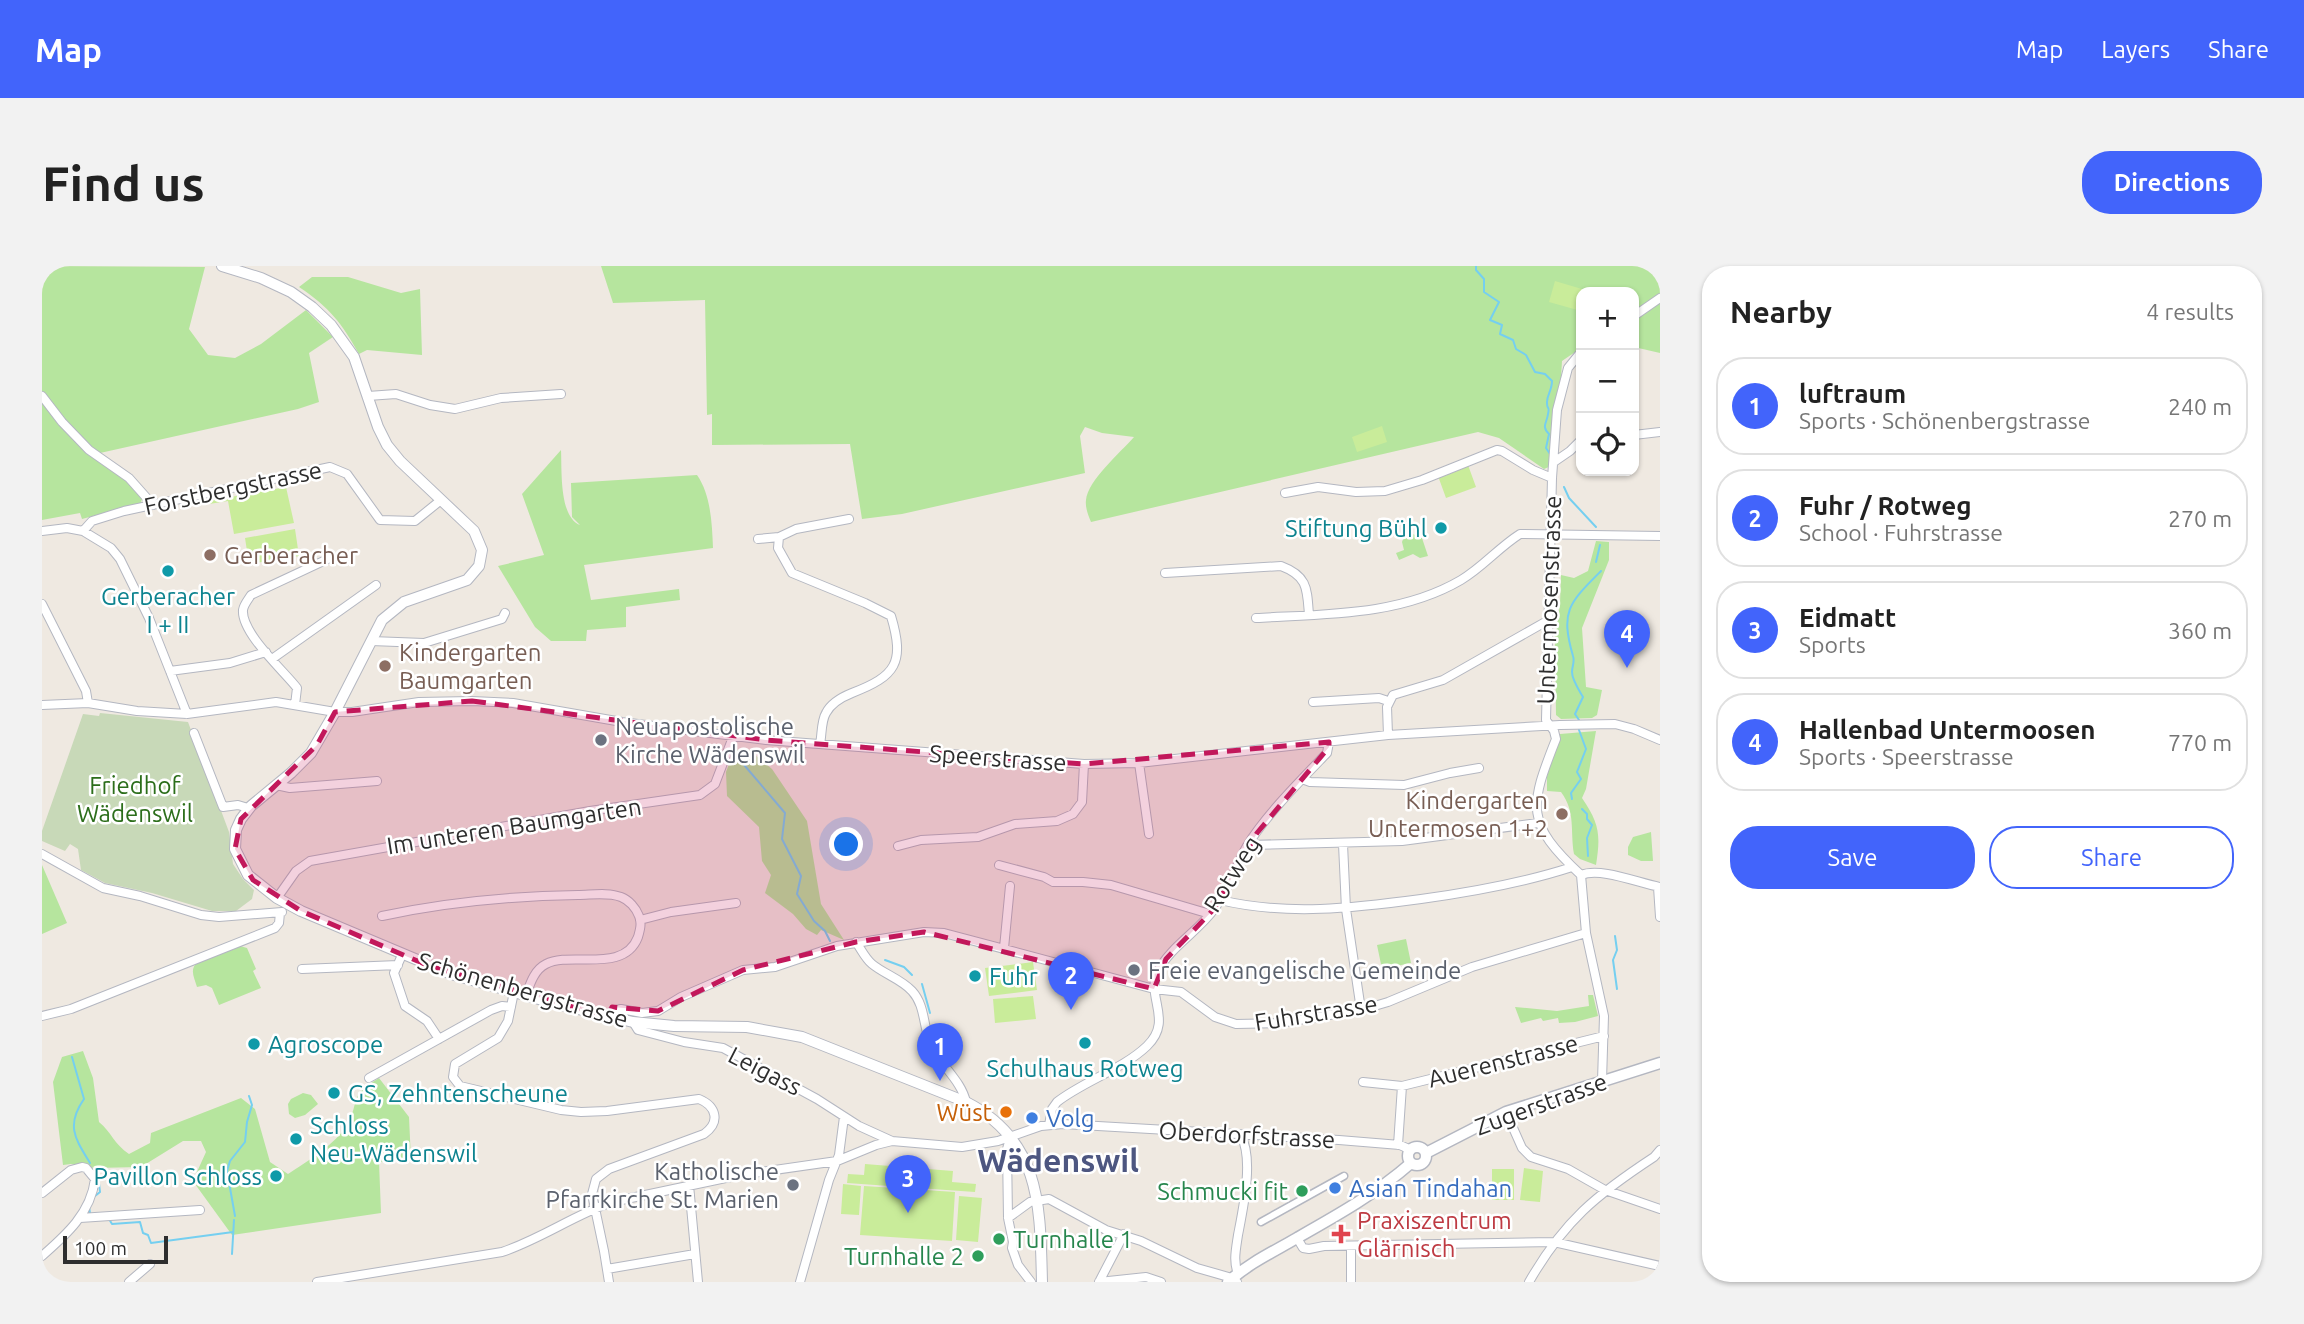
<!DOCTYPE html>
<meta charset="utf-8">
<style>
:root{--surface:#fff;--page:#f2f2f2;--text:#222;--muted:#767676;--line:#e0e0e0;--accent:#4264fb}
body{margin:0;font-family:Ubuntu,sans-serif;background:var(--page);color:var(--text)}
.controls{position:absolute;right:21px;top:21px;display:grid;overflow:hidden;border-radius:14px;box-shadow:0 2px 5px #0004}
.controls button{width:63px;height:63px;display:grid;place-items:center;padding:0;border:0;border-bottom:2px solid var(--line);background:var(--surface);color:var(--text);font:35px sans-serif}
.scale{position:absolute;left:21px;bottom:18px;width:105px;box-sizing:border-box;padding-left:7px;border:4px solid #2e2e2e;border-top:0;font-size:19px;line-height:24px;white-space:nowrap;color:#2e2e2e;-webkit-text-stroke:5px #fff;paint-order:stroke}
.you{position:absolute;left:805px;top:579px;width:24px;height:24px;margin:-18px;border:5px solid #fff;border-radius:50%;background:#1a73e8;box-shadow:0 0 0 10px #1a73e833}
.badge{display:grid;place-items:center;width:46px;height:46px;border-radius:50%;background:var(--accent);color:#fff;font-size:23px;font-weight:700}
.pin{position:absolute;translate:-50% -58px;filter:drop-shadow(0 2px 4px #0008)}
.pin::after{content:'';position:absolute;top:37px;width:24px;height:21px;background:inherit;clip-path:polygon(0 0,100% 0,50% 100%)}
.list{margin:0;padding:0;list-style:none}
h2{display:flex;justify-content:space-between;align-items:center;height:91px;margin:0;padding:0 28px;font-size:30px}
h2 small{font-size:23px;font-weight:400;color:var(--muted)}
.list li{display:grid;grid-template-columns:46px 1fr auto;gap:21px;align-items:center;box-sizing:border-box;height:98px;margin:0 14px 14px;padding:0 14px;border:2px solid var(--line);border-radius:28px}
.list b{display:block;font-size:26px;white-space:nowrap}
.list p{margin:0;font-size:23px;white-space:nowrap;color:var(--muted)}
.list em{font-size:23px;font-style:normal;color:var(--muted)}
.actions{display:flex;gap:14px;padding:21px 28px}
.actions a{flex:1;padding:16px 0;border:2px solid var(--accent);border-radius:28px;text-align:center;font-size:24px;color:var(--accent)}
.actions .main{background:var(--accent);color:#fff}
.icon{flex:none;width:38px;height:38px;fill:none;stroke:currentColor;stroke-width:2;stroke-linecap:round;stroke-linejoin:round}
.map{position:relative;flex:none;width:1618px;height:1016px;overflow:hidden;border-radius:28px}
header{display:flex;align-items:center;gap:42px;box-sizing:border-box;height:98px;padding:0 35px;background:var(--accent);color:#fff}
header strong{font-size:33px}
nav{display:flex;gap:38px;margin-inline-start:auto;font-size:24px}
.intro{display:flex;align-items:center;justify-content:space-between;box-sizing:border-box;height:168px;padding:0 42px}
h1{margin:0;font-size:49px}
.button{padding:18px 32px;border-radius:28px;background:var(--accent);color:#fff;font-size:24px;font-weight:700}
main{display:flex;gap:42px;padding:0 42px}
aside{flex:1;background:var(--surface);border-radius:28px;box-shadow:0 2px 5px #0004}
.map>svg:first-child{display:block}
.green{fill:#b6e59e}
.cemetery{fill:#c8d9b8}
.pitch{fill:#c9ec9a}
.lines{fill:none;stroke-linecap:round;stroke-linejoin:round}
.stream{stroke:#75cff0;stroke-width:2}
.pedestrian-casing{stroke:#b4b7c1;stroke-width:9}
.minor-casing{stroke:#b4b7c1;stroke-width:10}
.tertiary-casing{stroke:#b4b7c1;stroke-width:12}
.secondary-casing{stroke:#b4b7c1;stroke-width:13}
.pedestrian{stroke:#fff;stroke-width:6}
.minor{stroke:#fff;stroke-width:8}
.tertiary{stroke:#fff;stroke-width:10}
.secondary{stroke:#fff;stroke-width:10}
.marked{fill:#c2185b;fill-opacity:0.2;stroke:#c2185b;stroke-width:5;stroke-dasharray:14 9;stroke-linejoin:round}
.culture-dot{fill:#0f9aa8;stroke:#fff;stroke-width:2.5}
.education-dot{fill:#8d6e63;stroke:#fff;stroke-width:2.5}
.worship-dot{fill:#6b7280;stroke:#fff;stroke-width:2.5}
.food-dot{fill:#e8710a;stroke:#fff;stroke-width:2.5}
.shop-dot{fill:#3f7fe0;stroke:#fff;stroke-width:2.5}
.leisure-dot{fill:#2e9e5b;stroke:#fff;stroke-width:2.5}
.health-dot{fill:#e0444e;stroke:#fff;stroke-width:2.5}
.labels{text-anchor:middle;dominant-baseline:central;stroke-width:5;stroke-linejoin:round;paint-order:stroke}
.street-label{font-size:24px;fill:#2e2e2e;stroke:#fff}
.culture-label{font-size:24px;fill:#0d838f;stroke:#fff;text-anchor:start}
.education-label{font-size:24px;fill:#785e54;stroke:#fff;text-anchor:start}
.worship-label{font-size:24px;fill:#5b616d;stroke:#fff;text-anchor:start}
.park-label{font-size:24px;fill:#2c6e1b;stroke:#fff}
.food-label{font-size:24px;fill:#c56008;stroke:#fff;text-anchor:end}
.shop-label{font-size:24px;fill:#366cbe;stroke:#fff;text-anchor:start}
.leisure-label{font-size:24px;fill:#27864d;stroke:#fff;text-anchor:end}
.health-label{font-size:24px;fill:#be3a42;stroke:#fff;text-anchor:start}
.district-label{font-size:32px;font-weight:bold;fill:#4d5680;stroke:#fff}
</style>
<header>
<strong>Map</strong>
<nav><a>Map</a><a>Layers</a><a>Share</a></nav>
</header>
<div class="intro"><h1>Find us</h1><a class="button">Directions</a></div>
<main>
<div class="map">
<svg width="1618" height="1016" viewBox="0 0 1618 1016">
<rect width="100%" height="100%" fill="#efe9e1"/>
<!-- green -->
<path class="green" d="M0 0 163 1 147 63 166 89 193 92 219 78 264 44 291 71 267 87 277 136 256 143 58 187 55 194 84 213 100 232 99 237 40 253 38 247 0 254Z
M559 0H1618V27L1592 46V26H1539V82L1520 95 1514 198 1502 203 1457 172 1436 166 1049 256C1046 249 1043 241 1044 234 1046 214 1079 186 1092 171L1060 167 1043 161 1038 170 1043 207 860 248 820 253 808 178 670 179V148L665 149 663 34 571 37Z
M270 11H306L359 27 378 23 380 89 325 84 317 88C299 56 288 42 257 21Z
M1618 32V87L1592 81V50Z
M519 184C520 204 517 251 538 259L530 251 529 217 655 209C669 229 670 258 671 282L542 299 549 334 637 323 638 334 584 341V361L545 364 544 375H509L493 361 456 300 502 289 480 228Z
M1364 265 1380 272 1386 290 1378 292 1371 288 1357 294 1354 287 1362 284 1360 276Z
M1554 275 1567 276V294L1540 362 1544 421 1560 424 1555 449 1550 452 1519 453 1514 449 1513 373 1518 338 1519 309 1532 312 1546 305Z
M1554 465 1544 523 1540 532C1557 557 1559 568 1554 599L1538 593 1532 588C1528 565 1534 546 1519 526L1505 525V510L1518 468Z
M698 483H706L730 503 765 555 779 638 802 674 779 664 775 669 764 663 751 648 723 627 729 609 720 595 717 561 685 530 684 506 692 485Z
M1609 566 1611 595H1599L1586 589V581L1591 571Z
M0 599 25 657 0 668Z
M1364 673 1369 697 1340 703 1335 679Z
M198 680 205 682 214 703 211 705 219 722 177 739 170 722 164 719 155 721C152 711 147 703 156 696Z
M1546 729H1551L1556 750 1533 756 1517 757 1516 752 1501 755 1499 752 1479 757 1473 741 1515 745 1547 740Z
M41 785 51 812 57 856C70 867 72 878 87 888L108 877 109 867 199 832 213 843 228 896 246 908C264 896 294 878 305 859 319 834 305 831 337 812L367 851 369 894 337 896 339 947 190 969 153 918 154 908 164 886 159 875H141L99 901 52 902 29 898 21 899 11 816 20 791Z
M261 827 269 829 276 838 263 849 253 852 247 848 246 838 249 833Z"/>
<!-- cemetery -->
<path class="cemetery" d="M58 447 146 456 187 566 191 598 201 613 212 624 210 633 194 645H170L110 627 63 617 39 604 36 583 28 578 23 585 0 575V565L41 448 57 450Z"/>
<!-- pitch -->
<path class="pitch" d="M1513 15 1550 26H1539V45L1507 36Z
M1340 160 1345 176 1315 186 1310 171Z
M1426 199 1434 221 1404 232 1396 210Z
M244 221 252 257 192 268 186 235 167 238 166 235Z
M253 263 257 290 207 298 203 272Z
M991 696 995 724 947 730 943 702Z
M991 730 994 753 953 757 951 733Z
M823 898 911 905 910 916 934 918 933 926 805 917 806 908 822 909Z
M1482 902 1501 905 1498 936 1478 934Z
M1450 903H1472V934H1450Z
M801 918 819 920 817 949 799 948Z
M822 920 913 926 910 975 818 969Z
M917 930 940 932 936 976 914 974Z"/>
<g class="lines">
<!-- stream -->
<path class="stream" d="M1434 0V4L1442 13V26L1457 36 1448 54 1460 59 1458 68 1471 74 1474 83 1484 89 1493 106 1503 108 1510 115C1510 124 1505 129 1505 136 1505 146 1508 138 1506 148 1505 157 1499 160 1507 168L1504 182 1508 188
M1522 221 1527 232 1554 261
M1554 296 1558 279
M1537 454 1533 448 1541 431C1537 424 1530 414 1530 406 1530 400 1533 396 1531 390 1518 345 1527 337 1559 305
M696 487 703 500 743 547 740 573 759 610 755 628 772 655 783 665 788 675
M1530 533 1529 527 1539 513 1535 506 1544 483 1537 464
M1540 543 1545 548V553L1550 559 1545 572 1546 590
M1573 670 1575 684 1571 694 1575 723
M843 694 862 701 870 709
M880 718 888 747
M30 791 42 833C23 860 34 874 48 897
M53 930 58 926 56 909
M47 941 48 947
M193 950 185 905 188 895 203 876 205 856 210 839 207 830
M67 953 70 958 98 956 101 967 106 969 109 977 191 966
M190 988 192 954"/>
<defs>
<path id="pedestrian" d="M1219 956 1302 910"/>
<path id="minor" d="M1592 50 1618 32
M1539 86 1526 102 1515 144 1510 212 1504 454 1512 465 1514 473C1487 541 1483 557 1539 609L1544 667 1562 750 1560 815
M0 130 20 156 47 184 87 212 111 239
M326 130 354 128 388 139 413 143 459 132 519 128
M1592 169 1618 166
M1512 196 1528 185 1539 174
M1243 227 1276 221 1314 226 1343 225 1380 214 1455 184 1460 185 1491 204 1510 212
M0 265 25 262 41 265 69 282 78 293 107 352 145 448
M41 265 50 255 82 245 288 201 305 208 338 254 373 255 399 234
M716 273 737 271
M1123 307 1239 300C1266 310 1265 323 1267 349
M0 338 44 425 46 437
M1214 352C1282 348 1358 350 1419 314 1441 301 1456 282 1478 268L1618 270
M329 375 382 377 460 353 463 347
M230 393 334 319
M128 405 188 397 224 386
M1271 436 1337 432 1346 435
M0 439 46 437 95 445 145 448 234 436 293 446H310L377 436 430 435 471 437 580 456 724 474 1042 498 1097 497 1346 469 1518 459 1573 458 1592 463 1618 474
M253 439 255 422C242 405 199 367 201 344 202 338 206 334 209 329L288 292
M152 467 181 541 196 539 206 542
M1346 469 1345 441 1351 429 1401 414 1505 355
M778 478C780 469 779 455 784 447 789 437 800 431 810 427 854 410 863 397 849 350L823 337 750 307 736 282 737 271 754 263 807 253
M1097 497 1107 568
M1260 513 1268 516 1362 519 1408 507 1437 502
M234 519 248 522 335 515
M1301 578 1304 643 1319 744
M1206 579 1360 575 1496 557
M856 580 879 574 936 571 973 558 1015 555 1031 548 1040 536 1042 498
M0 588 61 622 98 630 159 649 177 651 240 646
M957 599 1002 611 1011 616H1041L1069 619 1168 648
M1539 609C1559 601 1596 617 1618 621
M1616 621 1618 651
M235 632 254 605 268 595 548 545 658 529 673 518 691 471
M1178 634C1245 650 1312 642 1379 633 1430 626 1481 617 1530 601
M340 650C405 636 470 630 536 629 549 629 566 626 579 631 587 634 594 642 597 650 600 657 598 664 596 671 582 708 529 685 504 698 492 704 488 718 484 729
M598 654 629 646 694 637
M814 676C819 683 823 692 830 698 842 708 859 713 870 725 883 739 881 759 888 776 896 798 919 813 924 836
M962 682 968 620
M360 689 352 707 363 740 385 755 397 773
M260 703 356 699
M472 726 466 755 456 772 413 798 411 811 418 820 519 844 539 846 565 845 657 833C674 840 679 856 662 868L567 903 554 913 550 928 562 985 567 1016
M0 750 29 743 233 662 237 657 238 647
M567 751 570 745 579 743 600 747 616 745 639 731 701 704 733 701 795 680 882 666 902 667 1112 723 1139 726 1173 751 1194 758 1238 757 1319 744 1346 736 1430 701 1544 667
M591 756 596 764 642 776 681 782 775 833 817 860 850 875
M327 812 449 744 460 740 469 741
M1321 816 1360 820 1562 770
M1464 846 1480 882 1489 891 1526 903 1563 924 1618 943
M1007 859 1010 843 1015 836C1042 815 1081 803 1105 780 1132 754 1103 731 1116 705 1129 680 1157 665 1173 642 1186 623 1194 600 1205 580 1223 550 1260 513 1285 487L1287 476
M968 872 965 883 966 952 971 976 970 982 976 999 989 1016
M1356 879 1360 820
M647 919 656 1016
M0 927 29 904 40 901 44 902 53 913C49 947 24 969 0 990
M38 952 158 944
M966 952 988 936 1007 933 1064 964 1099 975 1155 1002 1190 1012 1195 1016
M1255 972 1261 982 1267 983 1282 980 1512 976 1618 1000
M565 1003 653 988
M1196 1008C1191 995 1194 983 1196 969 1201 943 1212 893 1199 870
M87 1016 108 998
M275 1016 460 986C499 973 532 949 570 936L698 909 795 895 834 879 850 875 920 881 956 875 999 860 1021 858 1297 874 1358 879 1369 884
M758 1016 787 914 797 889 802 851
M1057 1016 1104 1011 1119 1016
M1057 1016 1082 968
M1309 1016V980
M1487 1016C1522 955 1554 929 1612 891L1618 884"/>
<path id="tertiary" d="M180 0 219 12 249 26 270 41 289 59 312 91 336 161 345 179 358 195 432 265 440 284 437 300 425 314 362 336 340 354 293 446 269 487 249 507 209 540 199 553 194 564 193 583 206 609 235 632 259 645 409 708 511 737 591 756 632 760 705 761 760 771 924 836C1000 875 998 942 1000 1016"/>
<path id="secondary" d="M1366 890a9 9 0 1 1 18 0a9 9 0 1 1-18 0Z
M1384 887 1464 846 1618 797
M1186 1016C1207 997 1231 986 1255 972 1294 950 1335 927 1369 897"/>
</defs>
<!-- pedestrian casing -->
<use href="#pedestrian" class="pedestrian-casing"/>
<!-- minor casing -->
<use href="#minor" class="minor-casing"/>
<!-- tertiary casing -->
<use href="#tertiary" class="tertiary-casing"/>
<!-- secondary casing -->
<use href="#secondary" class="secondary-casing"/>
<!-- pedestrian -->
<use href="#pedestrian" class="pedestrian"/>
<!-- minor -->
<use href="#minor" class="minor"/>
<!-- tertiary -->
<use href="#tertiary" class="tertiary"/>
<!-- secondary -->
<use href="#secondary" class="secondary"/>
</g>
<!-- marked area -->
<path class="marked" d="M430 435 724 474 1042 498 1287 476V481L1215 567 1172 643 1124 693 1112 723 882 666 814 676 701 704 616 745 570 741 567 751 387 700 259 645 211 614 193 583 199 553 275 479 293 446Z"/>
<!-- markers -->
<g class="culture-dot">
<circle cx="1399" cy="262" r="7"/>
<circle cx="126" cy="305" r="7"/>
<circle cx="933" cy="710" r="7"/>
<circle cx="1043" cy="777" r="7"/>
<circle cx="212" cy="778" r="7"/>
<circle cx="292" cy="827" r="7"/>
<circle cx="254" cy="873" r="7"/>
<circle cx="234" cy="910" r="7"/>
</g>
<g class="education-dot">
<circle cx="168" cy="289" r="7"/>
<circle cx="343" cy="400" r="7"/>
<circle cx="1520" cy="548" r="7"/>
</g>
<g class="worship-dot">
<circle cx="559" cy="474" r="7"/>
<circle cx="1092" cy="704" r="7"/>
<circle cx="751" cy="919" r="7"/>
</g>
<circle class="food-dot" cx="964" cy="846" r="7"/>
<g class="shop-dot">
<circle cx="990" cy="852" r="7"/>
<circle cx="1293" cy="922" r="7"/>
</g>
<g class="leisure-dot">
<circle cx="1260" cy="925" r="7"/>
<circle cx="957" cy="973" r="7"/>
<circle cx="936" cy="990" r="7"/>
</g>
<path class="health-dot" d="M1295.5 957.5h7v7h7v7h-7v7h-7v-7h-7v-7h7z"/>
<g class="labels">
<!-- street labels -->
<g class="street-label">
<text transform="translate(191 222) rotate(-12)">Forstbergstrasse</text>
<text transform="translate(1507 334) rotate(-88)">Untermosenstrasse</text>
<text transform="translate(956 492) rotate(4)">Speerstrasse</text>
<text transform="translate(472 560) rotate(-9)">Im unteren Baumgarten</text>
<text transform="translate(1190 608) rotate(-58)">Rotweg</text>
<text transform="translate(481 724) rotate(16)">Schönenbergstrasse</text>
<text transform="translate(1274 747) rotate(-9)">Fuhrstrasse</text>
<text transform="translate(1461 795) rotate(-14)">Auerenstrasse</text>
<text transform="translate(723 805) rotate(27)">Leigass</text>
<text transform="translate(1499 838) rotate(-20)">Zugerstrasse</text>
<text transform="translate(1205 869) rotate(3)">Oberdorfstrasse</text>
</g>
<!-- culture labels -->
<g class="culture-label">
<text x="1385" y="262" text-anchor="end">Stiftung Bühl</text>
<text x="126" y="330" text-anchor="middle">Gerberacher<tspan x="126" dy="28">I + II</tspan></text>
<text x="947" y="710">Fuhr</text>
<text x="226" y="778">Agroscope</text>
<text x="1043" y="802" text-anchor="middle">Schulhaus Rotweg</text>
<text x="306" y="827">GS, Zehntenscheune</text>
<text x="268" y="859">Schloss<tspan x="268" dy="28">Neu-Wädenswil</tspan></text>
<text x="220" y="910" text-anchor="end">Pavillon Schloss</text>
</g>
<!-- education labels -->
<g class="education-label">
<text x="182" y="289">Gerberacher</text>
<text x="357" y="386">Kindergarten<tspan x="357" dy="28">Baumgarten</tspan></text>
<text x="1506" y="534" text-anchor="end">Kindergarten<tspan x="1506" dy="28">Untermosen 1+2</tspan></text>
</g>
<!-- worship labels -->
<g class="worship-label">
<text x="573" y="460">Neuapostolische<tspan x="573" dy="28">Kirche Wädenswil</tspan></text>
<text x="1106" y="704">Freie evangelische Gemeinde</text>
<text x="737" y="905" text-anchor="end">Katholische<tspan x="737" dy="28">Pfarrkirche St. Marien</tspan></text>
</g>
<!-- park labels -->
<g class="park-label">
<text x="93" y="519">Friedhof<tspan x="93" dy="28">Wädenswil</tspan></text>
</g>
<!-- food labels -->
<g class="food-label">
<text x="950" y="846">Wüst</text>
</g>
<!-- shop labels -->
<g class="shop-label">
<text x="1004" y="852">Volg</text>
<text x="1307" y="922">Asian Tindahan</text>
</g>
<!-- leisure labels -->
<g class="leisure-label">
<text x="1246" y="925">Schmucki fit</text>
<text x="971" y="973" text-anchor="start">Turnhalle 1</text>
<text x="922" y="990">Turnhalle 2</text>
</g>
<!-- health labels -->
<g class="health-label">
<text x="1315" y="954">Praxiszentrum<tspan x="1315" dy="28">Glärnisch</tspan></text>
</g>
<!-- district labels -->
<g class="district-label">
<text x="1016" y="894">Wädenswil</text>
</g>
</g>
</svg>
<div class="controls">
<button>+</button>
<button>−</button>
<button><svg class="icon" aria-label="locate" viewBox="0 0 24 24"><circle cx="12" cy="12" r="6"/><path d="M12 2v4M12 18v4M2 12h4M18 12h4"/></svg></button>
</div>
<div class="scale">100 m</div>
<div class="you"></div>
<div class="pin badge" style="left:898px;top:815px">1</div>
<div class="pin badge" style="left:1029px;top:744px">2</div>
<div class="pin badge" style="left:866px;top:947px">3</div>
<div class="pin badge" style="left:1585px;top:402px">4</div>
</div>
<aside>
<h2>Nearby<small>4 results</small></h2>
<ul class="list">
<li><span class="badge">1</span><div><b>luftraum</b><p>Sports · Schönenbergstrasse</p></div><em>240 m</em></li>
<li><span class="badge">2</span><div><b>Fuhr / Rotweg</b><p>School · Fuhrstrasse</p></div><em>270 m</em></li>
<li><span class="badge">3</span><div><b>Eidmatt</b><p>Sports</p></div><em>360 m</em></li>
<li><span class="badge">4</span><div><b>Hallenbad Untermoosen</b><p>Sports · Speerstrasse</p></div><em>770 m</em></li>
</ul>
<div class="actions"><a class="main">Save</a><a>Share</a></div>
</aside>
</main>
